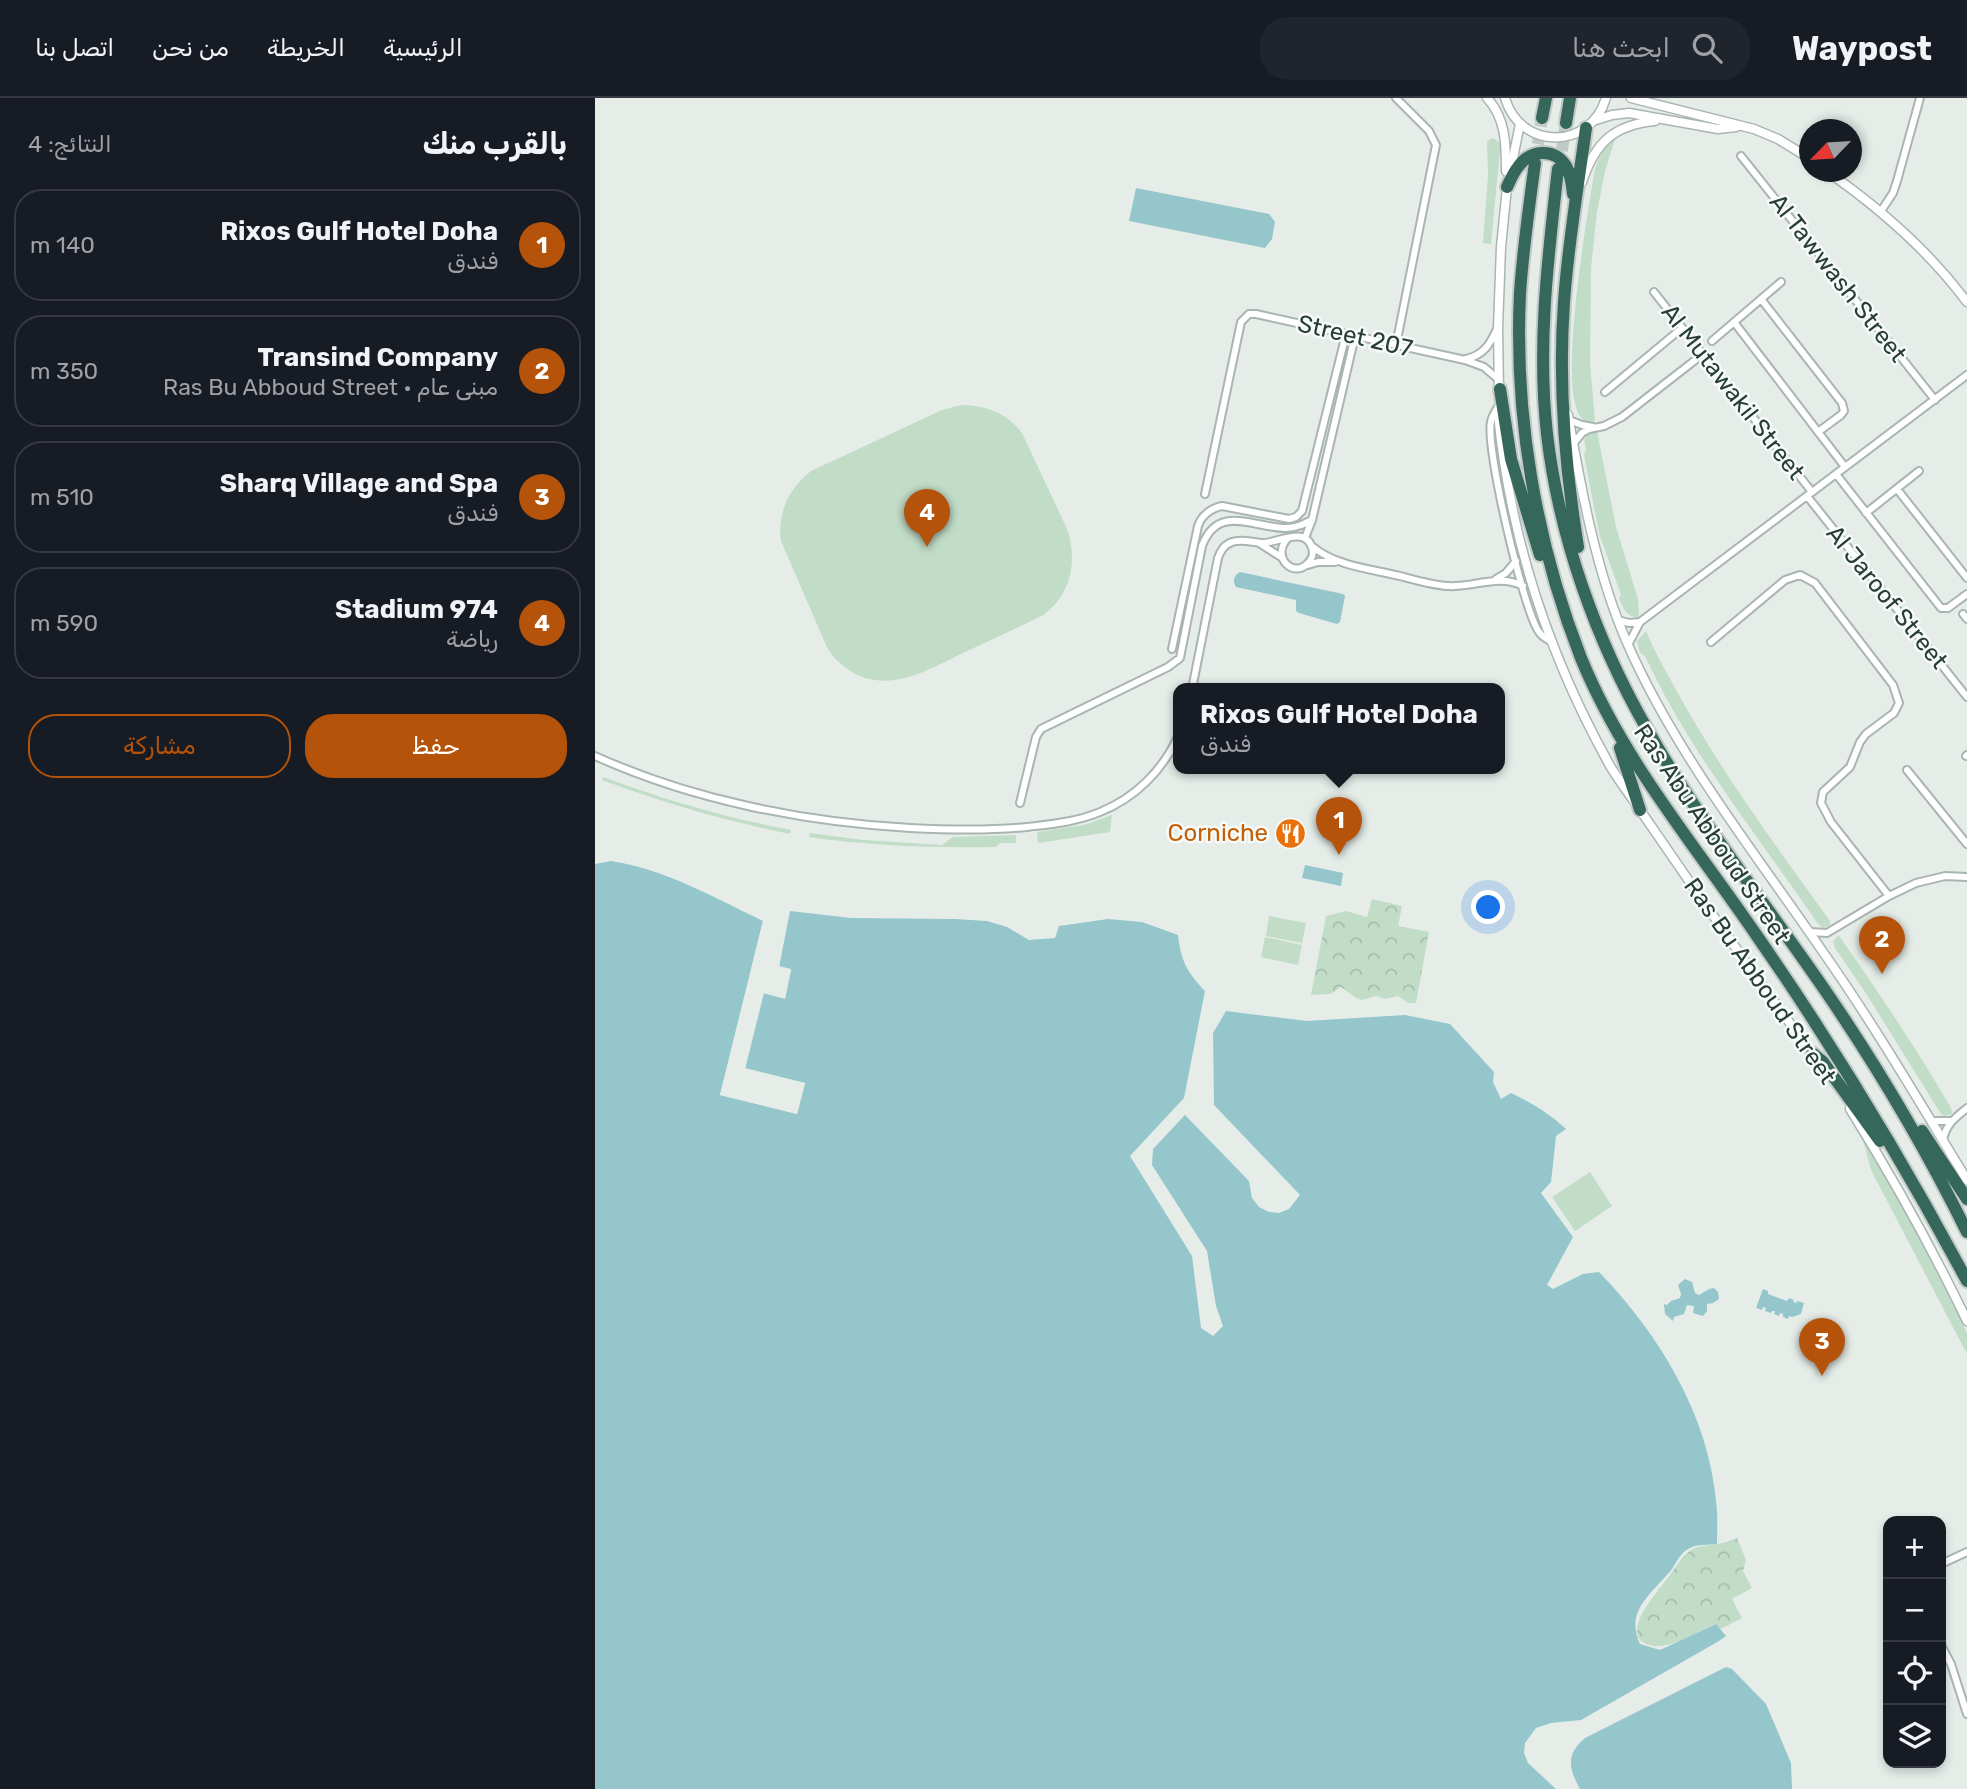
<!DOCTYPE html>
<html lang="ar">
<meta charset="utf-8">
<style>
:root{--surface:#171b24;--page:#20242c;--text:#f1f3f6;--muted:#9ea1a6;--line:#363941;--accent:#b45309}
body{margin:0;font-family:Rubik,Vazirmatn,sans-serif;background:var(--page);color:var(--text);direction:rtl}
.controls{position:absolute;right:21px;bottom:21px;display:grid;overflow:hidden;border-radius:14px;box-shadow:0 4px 10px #0003}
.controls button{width:63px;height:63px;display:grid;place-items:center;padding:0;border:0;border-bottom:2px solid var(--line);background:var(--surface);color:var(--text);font:35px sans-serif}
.compass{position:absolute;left:1204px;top:21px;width:63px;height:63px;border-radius:50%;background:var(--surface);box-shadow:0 4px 10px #0003;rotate:245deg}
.you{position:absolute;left:894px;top:810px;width:24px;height:24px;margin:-18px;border:5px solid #fff;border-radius:50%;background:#1a73e8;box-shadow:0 0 0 10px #1a73e833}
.badge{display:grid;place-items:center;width:46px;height:46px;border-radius:50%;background:var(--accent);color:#fff;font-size:23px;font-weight:700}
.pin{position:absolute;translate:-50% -58px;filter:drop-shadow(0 2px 4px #0008)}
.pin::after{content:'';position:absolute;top:37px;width:24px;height:21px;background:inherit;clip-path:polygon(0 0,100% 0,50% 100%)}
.popup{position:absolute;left:578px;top:585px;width:332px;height:91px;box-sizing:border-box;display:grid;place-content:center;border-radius:14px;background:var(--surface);filter:drop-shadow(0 2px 5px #0005);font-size:23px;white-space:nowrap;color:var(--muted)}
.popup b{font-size:26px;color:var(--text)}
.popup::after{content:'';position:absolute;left:50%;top:100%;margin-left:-14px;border:14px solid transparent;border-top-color:var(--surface)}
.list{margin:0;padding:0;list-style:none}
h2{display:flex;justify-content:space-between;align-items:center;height:91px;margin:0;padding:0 28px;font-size:30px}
h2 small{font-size:23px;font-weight:400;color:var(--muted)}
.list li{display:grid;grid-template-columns:46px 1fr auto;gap:21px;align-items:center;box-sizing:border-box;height:112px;margin:0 14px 14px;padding:0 14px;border:2px solid var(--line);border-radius:28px}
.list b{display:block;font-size:26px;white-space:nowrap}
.list p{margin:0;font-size:23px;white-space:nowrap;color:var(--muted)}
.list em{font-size:23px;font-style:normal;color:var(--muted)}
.actions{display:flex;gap:14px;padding:21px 28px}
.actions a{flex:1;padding:16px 0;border:2px solid var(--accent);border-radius:28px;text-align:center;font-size:24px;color:var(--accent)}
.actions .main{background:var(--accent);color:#fff}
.icon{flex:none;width:38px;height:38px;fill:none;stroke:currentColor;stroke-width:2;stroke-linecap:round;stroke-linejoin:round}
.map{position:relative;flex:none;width:1372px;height:1691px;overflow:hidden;direction:ltr}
header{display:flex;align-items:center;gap:42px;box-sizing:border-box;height:98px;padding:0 35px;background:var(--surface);border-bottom:2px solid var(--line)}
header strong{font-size:33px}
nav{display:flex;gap:38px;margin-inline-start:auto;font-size:24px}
.search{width:490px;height:63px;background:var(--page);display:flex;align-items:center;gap:18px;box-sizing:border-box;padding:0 24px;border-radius:28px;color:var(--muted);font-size:26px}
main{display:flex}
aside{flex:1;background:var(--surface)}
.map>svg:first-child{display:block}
.grass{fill:#c1dcc7}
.park{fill:url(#park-crowns)}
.water{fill:#94c6cc}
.pier{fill:#e6ede9}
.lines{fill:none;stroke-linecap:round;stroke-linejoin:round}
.motorway-tunnel{stroke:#c0cac5;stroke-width:12;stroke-dasharray:12 6;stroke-linecap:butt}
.minor-casing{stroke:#a9b5b0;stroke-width:10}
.tertiary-casing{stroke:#a9b5b0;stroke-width:11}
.motorway-casing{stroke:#c3c9c7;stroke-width:16}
.minor{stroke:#fff;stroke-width:6}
.tertiary{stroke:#fff;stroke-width:8}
.motorway{stroke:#35675a;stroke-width:12}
.labels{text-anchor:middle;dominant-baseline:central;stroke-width:5;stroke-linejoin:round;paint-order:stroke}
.street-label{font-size:24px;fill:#273d36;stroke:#f6faf8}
.food-label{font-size:24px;fill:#c56008;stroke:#f6faf8;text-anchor:end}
</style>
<header>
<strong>Waypost</strong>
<div class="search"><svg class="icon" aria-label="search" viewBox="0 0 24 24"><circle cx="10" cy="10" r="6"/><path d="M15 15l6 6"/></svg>ابحث هنا</div>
<nav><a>الرئيسية</a><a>الخريطة</a><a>من نحن</a><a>اتصل بنا</a></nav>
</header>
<main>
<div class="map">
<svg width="1372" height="1691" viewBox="0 0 1372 1691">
<defs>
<pattern id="park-crowns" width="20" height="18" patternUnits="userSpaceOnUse" patternTransform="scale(1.75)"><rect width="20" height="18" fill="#c1dcc7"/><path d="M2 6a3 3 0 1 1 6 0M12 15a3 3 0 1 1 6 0" fill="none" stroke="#a6beac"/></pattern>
</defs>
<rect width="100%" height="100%" fill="#e6ede9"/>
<!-- grass -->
<path class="grass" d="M898 40 905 45V52L896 146 888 145 893 77 892 43Z
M1020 41 1010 73 1002 114 996 170 995 265 1000 323C950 342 996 101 999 75 1003 61 1008 49 1020 41Z
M366 307C391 307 412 315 427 335L473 433C482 465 476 497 448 517 422 530 396 542 370 554 335 571 295 596 257 574 246 567 237 559 231 547L186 443C182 415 194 390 216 373L347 312Z
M1002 333 1021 429 1043 501 1044 520C1031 518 1029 512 1024 500L1026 497 1004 435 989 357 991 351 989 342 992 337Z
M1051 533C1059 553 1070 571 1080 590 1125 672 1180 747 1235 823V827L1228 830 1223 826C1163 738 1095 655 1050 558L1045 555 1042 543Z
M8 679C70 702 132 720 196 732L195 736C131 723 69 705 7 682Z
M517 717 515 734 443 745 442 734 489 727Z
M215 735 268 742 347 747 358 739 421 737V745H405L401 749C338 750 276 748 214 739Z
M674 818 711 825 707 845 671 838Z
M1243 838 1245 839C1284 895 1322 951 1356 1010L1357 1016 1349 1018 1346 1016 1272 897 1240 850 1238 843Z
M670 839 707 847 703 867 666 859Z
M1268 1042H1269L1311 1115 1361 1211 1372 1235V1256L1276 1072Z
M995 1074 1017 1108 980 1133 957 1099Z"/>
<!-- park -->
<path class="park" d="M777 801 807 808 803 828 834 834 821 905H813L803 898 790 901 781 898 767 902 761 900 746 889 736 896 716 897 731 818 751 813 772 819Z
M1142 1440 1151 1462 1148 1473 1157 1490 1137 1501 1147 1520 1124 1532 1120 1526C1105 1533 1076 1550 1060 1548 1018 1543 1061 1495 1072 1481 1079 1472 1086 1459 1096 1452 1103 1447 1113 1448 1122 1446 1129 1445 1136 1442 1142 1440Z"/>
<!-- water -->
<path class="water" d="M541 90 674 116 680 124 677 141 670 150 534 123Z
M645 474 748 496 750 498 745 524 742 526 704 515 701 513V502L641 489C637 483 639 477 645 474Z
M16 763C70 771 120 800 168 823L125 997 202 1016 210 985 150 971 169 895 190 900 196 872 184 869 195 813 256 820 360 821 392 823 412 829 434 842 460 840 464 828 513 821 547 824 583 837C586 863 592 874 610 893L589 1000 535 1058 597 1158 606 1230 618 1238 628 1228 621 1208 612 1153 557 1067 558 1051 590 1017 654 1083 657 1100 664 1109 674 1114 684 1115 694 1111 705 1097 619 1007 618 935 631 913 712 923 810 917 855 926 899 974 898 984 906 1001 916 995C937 1005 955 1016 971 1031L961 1038 956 1084 946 1095 978 1139 952 1187 958 1191 988 1176 1004 1174C1064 1236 1113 1316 1121 1403 1123 1418 1122 1432 1122 1446 1113 1447 1102 1446 1095 1450 1086 1454 1082 1463 1077 1471 1058 1495 1029 1512 1045 1546L1065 1552 1121 1526 1131 1538 1124 1543 986 1622 956 1625 941 1630 930 1645 929 1655 933 1665 961 1691H0V766Z
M710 767 748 775 746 788 707 780Z
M1090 1181 1097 1184 1100 1195 1104 1197 1114 1191 1119 1190 1123 1194 1124 1201 1118 1205 1112 1206V1213L1108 1218 1098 1215 1099 1208 1092 1207 1089 1216 1079 1219 1078 1223 1070 1216 1069 1206 1072 1207 1076 1203 1085 1200 1086 1196 1083 1187Z
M1168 1191 1173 1193V1196L1192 1203 1194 1200 1199 1202 1198 1204 1201 1205 1202 1203 1209 1205 1206 1216 1197 1219 1194 1218 1193 1221 1188 1219V1216L1185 1215 1184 1218 1179 1216 1180 1213H1177L1176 1215 1170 1213 1171 1210 1168 1209 1167 1212 1161 1210Z
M1131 1569 1137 1571 1171 1606 1196 1665 1197 1691H985C974 1671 970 1657 990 1640Z"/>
<!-- pier -->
<path class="pier" d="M195 809 184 868 196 871 190 901 168 895 150 970 210 985 202 1016 125 997 168 823 170 824 171 821 129 994 200 1012 206 988 149 974 146 971 166 893 169 892 188 896 192 874 182 872 180 868 192 812Z"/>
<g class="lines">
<!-- motorway-tunnel -->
<path class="motorway-tunnel" d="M940 64 947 20
M964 71 971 25"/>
<defs>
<path id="minor" d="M801 0 834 33 841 47 801 247
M1146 58 1340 302
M1286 113 1298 95 1302 83 1325 0
M1059 194 1217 394
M1166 201 1247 305 1249 313 1246 317 1223 334
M1139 224 1250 369
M1117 243 1186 184
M871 261C889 257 895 246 902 231
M1010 294 1087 230
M903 309C900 314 897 318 896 324 890 349 929 514 944 534 947 539 952 541 957 544
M974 322 987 327 998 329
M978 346 987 335 994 331 1009 328 1027 319 1108 256
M1241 376 1346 510H1353L1372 496
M1302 391 1372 480
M610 396 646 224 654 216H661L870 262 889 269 904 282
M1212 398 1372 599
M1271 415 1324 373
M710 440 717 422 760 238
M664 445 686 459
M718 449C741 468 776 471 805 478 820 482 837 487 853 488 878 490 904 475 928 488
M713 467 723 464H740
M901 481 911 475 921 463
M1368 516 1372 521
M1023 522 1034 525 1045 524
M1116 544 1190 482 1205 477 1220 485 1298 587 1304 605 1299 615 1271 636 1265 644 1255 669 1228 694 1226 705 1236 724 1294 798
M1033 547 1045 524 1372 277
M577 551 603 428C606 418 616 410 627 408L694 421 701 419 707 413 751 236
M597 591 623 460C626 452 629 447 637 444 648 440 658 445 669 445 684 444 711 428 717 450 719 455 717 461 713 465 699 481 675 459 693 440
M0 658C97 702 209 724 315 730 354 732 393 733 432 729 457 726 481 724 505 714 540 700 567 673 583 639
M1371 658 1372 657
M1312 672 1372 746
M425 705 441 639 446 631 573 569 585 560 607 448C623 405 659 430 691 430 701 430 709 426 717 422
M1215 834 1232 835 1294 798 1321 785 1350 778 1372 779
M1337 1023H1356
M1348 1042C1351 1026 1360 1020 1372 1010
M1346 1466 1372 1454
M1346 1547 1356 1566 1372 1616"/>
<path id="tertiary" d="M892 0C911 20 911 47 911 73
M910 0C925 52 995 53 1011 0
M1036 0 1159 31 1183 41 1214 60
M998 23 1017 17 1034 15 1123 31 1141 29
M1233 74C1286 111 1333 152 1372 204
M987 84C1000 45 1018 27 1060 23
M904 296 903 230 906 149 912 89 925 26
M903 316C915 439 954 558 1014 666 1022 680 1032 693 1041 706 1055 726 1069 747 1083 767 1127 831 1172 894 1218 957
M973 317C987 395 1001 474 1033 547 1081 656 1161 756 1228 854 1280 928 1325 1005 1372 1082
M1255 1011C1298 1080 1337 1150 1372 1223"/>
<path id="motorway" d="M947 20 951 0
M971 25 975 0
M940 65C934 108 928 151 925 195 919 318 941 445 986 560 1028 663 1100 747 1162 838 1239 949 1308 1063 1372 1183
M963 71C953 159 942 248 952 336 964 439 1001 542 1052 631 1106 727 1177 813 1238 904 1288 978 1333 1055 1372 1134
M912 89C915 83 918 75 923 69 935 52 959 49 971 68 976 76 977 86 978 96
M905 291 916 361 945 457
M983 449C970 369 963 286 969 204 973 146 983 88 991 30
M1025 650 1045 712
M1217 955 1228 964 1285 1043
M1327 1033 1372 1101"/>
</defs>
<!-- minor casing -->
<use href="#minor" class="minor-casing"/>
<!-- tertiary casing -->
<use href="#tertiary" class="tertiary-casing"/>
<!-- motorway casing -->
<use href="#motorway" class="motorway-casing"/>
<!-- minor -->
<use href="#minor" class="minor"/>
<!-- tertiary -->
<use href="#tertiary" class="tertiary"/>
<!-- motorway -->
<use href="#motorway" class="motorway"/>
</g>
<!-- icons -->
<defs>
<symbol id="restaurant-disc" viewBox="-11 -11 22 22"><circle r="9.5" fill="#e8710a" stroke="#f6faf8"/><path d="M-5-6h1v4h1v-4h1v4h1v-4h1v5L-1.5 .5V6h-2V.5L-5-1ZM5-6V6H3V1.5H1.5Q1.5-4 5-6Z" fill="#fff"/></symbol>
</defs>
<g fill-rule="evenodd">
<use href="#restaurant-disc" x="678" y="718" width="35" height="35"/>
</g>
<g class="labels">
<!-- street labels -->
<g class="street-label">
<text transform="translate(1243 180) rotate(52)">Al Tawwash Street</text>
<text transform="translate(760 238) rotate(13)">Street 207</text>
<text transform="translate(1138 294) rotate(52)">Al Mutawakil Street</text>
<text transform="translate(1292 499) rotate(51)">Al Jaroof Street</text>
<text transform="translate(1117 736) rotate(56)">Ras Abu Abboud Street</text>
<text transform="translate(1165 883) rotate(55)">Ras Bu Abboud Street</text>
</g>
<!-- food labels -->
<g class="food-label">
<text x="673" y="735">Corniche</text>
</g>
</g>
</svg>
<div class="controls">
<button>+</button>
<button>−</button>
<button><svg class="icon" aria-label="locate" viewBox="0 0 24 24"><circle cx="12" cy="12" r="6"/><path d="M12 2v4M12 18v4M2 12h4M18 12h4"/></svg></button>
<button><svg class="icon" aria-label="layers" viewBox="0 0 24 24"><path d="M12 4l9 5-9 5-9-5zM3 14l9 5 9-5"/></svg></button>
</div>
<svg class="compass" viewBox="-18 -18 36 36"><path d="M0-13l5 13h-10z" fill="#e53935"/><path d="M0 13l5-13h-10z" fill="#9ea1a6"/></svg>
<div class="you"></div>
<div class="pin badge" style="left:744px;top:757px">1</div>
<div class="popup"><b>Rixos Gulf Hotel Doha</b>فندق</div>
<div class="pin badge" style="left:1287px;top:876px">2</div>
<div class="pin badge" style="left:1227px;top:1278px">3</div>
<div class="pin badge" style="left:332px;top:449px">4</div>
</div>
<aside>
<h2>بالقرب منك<small>النتائج: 4</small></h2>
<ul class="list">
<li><span class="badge">1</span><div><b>Rixos Gulf Hotel Doha</b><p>فندق</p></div><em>140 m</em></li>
<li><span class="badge">2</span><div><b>Transind Company</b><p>مبنى عام · Ras Bu Abboud Street</p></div><em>350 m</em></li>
<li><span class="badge">3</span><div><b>Sharq Village and Spa</b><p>فندق</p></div><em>510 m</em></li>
<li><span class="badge">4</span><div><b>Stadium 974</b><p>رياضة</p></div><em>590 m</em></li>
</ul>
<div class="actions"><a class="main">حفظ</a><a>مشاركة</a></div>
</aside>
</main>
